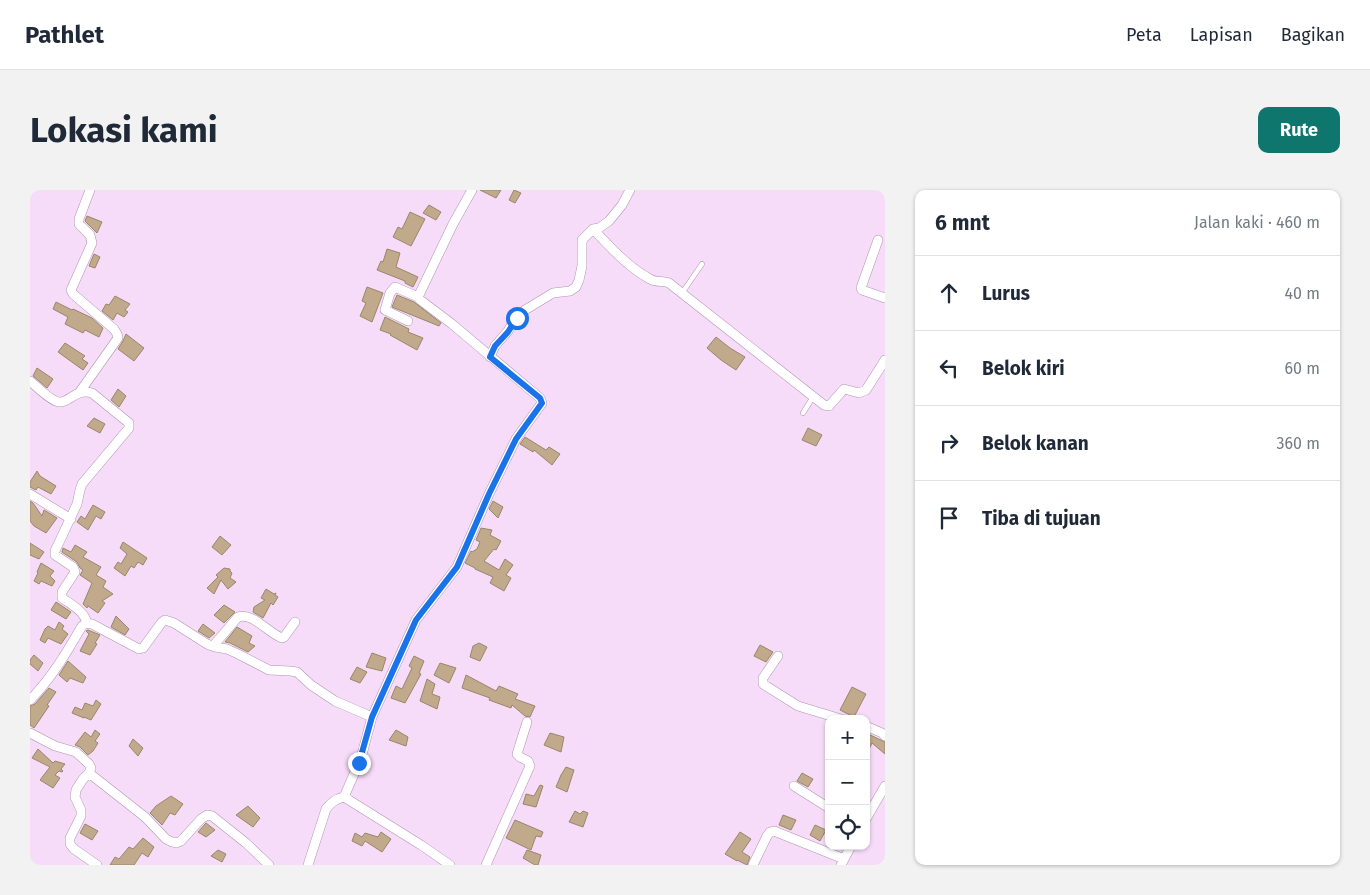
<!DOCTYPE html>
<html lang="id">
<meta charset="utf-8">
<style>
:root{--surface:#fff;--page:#f2f2f3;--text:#1f2937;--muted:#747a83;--line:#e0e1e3;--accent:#0f766e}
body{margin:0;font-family:"Fira Sans",sans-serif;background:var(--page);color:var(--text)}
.controls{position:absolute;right:15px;bottom:15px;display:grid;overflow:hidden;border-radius:10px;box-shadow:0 1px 4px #0004}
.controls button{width:45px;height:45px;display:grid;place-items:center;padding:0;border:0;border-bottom:1px solid var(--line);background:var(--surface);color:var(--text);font:25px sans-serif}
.stop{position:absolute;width:15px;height:15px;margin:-11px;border:4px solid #1a73e8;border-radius:50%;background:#fff}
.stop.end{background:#1a73e8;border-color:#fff;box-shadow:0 1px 5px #0008}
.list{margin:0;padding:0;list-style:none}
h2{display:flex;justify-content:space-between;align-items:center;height:65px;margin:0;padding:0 20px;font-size:21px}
h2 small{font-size:16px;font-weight:400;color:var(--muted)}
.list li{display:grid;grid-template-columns:32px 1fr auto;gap:15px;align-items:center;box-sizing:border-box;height:75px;padding:0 20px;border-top:1px solid var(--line)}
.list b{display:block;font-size:19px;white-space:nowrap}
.list em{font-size:16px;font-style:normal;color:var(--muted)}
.icon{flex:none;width:28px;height:28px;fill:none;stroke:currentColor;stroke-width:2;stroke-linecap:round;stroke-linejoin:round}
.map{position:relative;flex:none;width:855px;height:675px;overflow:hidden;border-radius:10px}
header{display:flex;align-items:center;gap:30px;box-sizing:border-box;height:70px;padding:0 25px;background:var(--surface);border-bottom:1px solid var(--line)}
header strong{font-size:24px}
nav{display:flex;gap:28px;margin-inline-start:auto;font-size:18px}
.intro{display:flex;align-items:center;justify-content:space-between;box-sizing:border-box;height:120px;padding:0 30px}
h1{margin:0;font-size:35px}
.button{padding:12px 22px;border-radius:10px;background:var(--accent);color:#fff;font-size:18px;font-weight:700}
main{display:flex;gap:30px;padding:0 30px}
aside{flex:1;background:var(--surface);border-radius:10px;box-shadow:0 1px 4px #0004}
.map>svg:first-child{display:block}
.building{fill:#c1aa8c;stroke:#9b8569}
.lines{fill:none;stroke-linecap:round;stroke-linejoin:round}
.service-casing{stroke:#ad94af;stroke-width:5.5}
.minor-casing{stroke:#ad94af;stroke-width:10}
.service{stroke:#fff;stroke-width:4.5}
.minor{stroke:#fff;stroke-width:9}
.route{stroke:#1a73e8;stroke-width:6}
</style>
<header>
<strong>Pathlet</strong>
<nav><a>Peta</a><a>Lapisan</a><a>Bagikan</a></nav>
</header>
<div class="intro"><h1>Lokasi kami</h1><a class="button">Rute</a></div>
<main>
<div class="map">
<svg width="855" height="675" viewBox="0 0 855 675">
<rect width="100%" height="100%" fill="#f7dcfa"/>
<!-- building -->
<path class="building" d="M450 0H471L466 8Z
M484 0 491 3 485 13 479 10Z
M399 15 411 22 406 30 393 23Z
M380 22 395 29 381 56 363 47 368 37 372 39Z
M57 26 72 32 67 43 55 31Z
M357 59 370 63 366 77 388 87 383 97 375 93V91L347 80 351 71 353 72Z
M64 64 70 67 65 78 59 76Z
M337 97 353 103 342 132 330 126 336 113 332 111Z
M367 105 384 112 411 133 409 136 362 117Z
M85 106 100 114 95 120 98 122 94 127 87 123 83 130 72 121 76 114 79 115Z
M26 112 42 120 43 119 62 128 73 138 69 147 55 140 53 143 35 134 38 127 23 119Z
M355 127 379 139 378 142 393 148 387 160 360 145 361 144 350 140Z
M96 144 114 158 104 171 88 159 93 151Z
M686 147 700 158 715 167 706 180 691 170 677 158Z
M35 153 55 166 52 169 58 173 53 180 28 162Z
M7 178 23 189 17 198 3 186Z
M88 199 96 206 89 217 81 210Z
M64 228 75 234 70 243 57 236Z
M778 238 792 245 786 256 772 250Z
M495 247 516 260 519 257 530 264 522 275 504 260 503 262 490 254Z
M7 281 10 286 26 296 21 304 8 297 6 300 0 297V292Z
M0 311 3 313 12 326 14 320 27 328 16 343 4 336 0 331Z
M463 311 473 317 468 328 459 319Z
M63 315 75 322 71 329 66 326 58 340 47 332 51 326 55 329Z
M451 338 462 340 460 345 471 351 466 360 464 359 454 371 469 380 475 369 483 375 476 385 481 388 474 401 460 393 463 387 445 379V378L435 373 441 361 442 362 447 359 450 352 446 350Z
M190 346 201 355 192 365 182 357Z
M93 352 117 368 113 375 108 372 104 378 101 376 95 386 84 378 88 372 91 374 97 364 90 358Z
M0 353 14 362 9 369 0 365Z
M45 355 57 362 53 367 71 377 66 385 76 391 73 397 83 404 72 411 75 413 68 423 58 416 57 418 53 414 62 393 50 385 53 380 50 378 47 372 32 362 33 358 41 362Z
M11 373 24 381 20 386 25 391 22 396 11 391 9 394 4 391 8 383 7 382Z
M194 378 200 379V381L202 383 200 388 206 392 198 399 191 390 184 404 177 398 188 387 186 385Z
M236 399 244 404 246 403 245 405 248 407 243 415 241 413 233 428 223 422 224 417 235 410 231 408Z
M26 412 41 422 36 429 21 420Z
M194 415 205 422 194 433 184 425Z
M86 426 99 439 95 445 81 437Z
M29 432 34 436 32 439 38 444 31 454 18 448 15 453 10 450 15 439 18 436 25 440Z
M173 434 185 443 179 448 168 441Z
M207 437 222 446 219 453 225 456 218 462 200 453 195 452Z
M58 440 70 445 65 453 67 454 60 465 50 461 59 444 56 441Z
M449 453 457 457 450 471 440 467 443 456Z
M730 455 743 462 736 472 724 466Z
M342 463 356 468 352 481 336 477Z
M4 465 13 473 8 481 0 474V470Z
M384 466 394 471 389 483 391 484 375 513 361 508 366 496 372 499 382 478 379 476Z
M38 471 56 487 53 493 40 488 37 492 29 485Z
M410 473 426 478 419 493 404 485Z
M327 477 337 482 330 493 320 489Z
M436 485 466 501 469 496 488 504 485 509 505 516 500 527 495 526 482 515 481 518 459 510 460 508 432 498Z
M397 489 405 494 402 504 410 507 407 519 390 511Z
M822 497 836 504 824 527 810 520Z
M19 498 26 502 17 515 19 516 4 538 0 535V516L5 514Z
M66 510 71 514 61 530 54 527V528L42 523 45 517 52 520 55 513 63 516Z
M65 540 70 544 65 551 68 553 63 561 58 565 50 557 45 555 55 542 61 547Z
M366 540 378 547 376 556 359 550Z
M520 543 534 547 531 562 514 555Z
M836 543 855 552V564L842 553 836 565Z
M103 549 113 558 108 566 99 556Z
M8 559 23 573 25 571 35 574 31 579 33 581 32 582 29 581 25 585 30 588 23 598 10 590 20 577 2 568Z
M536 577 544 580 537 602 526 597 531 585Z
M772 583 783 589 778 597 767 591Z
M510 595 513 596 506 617 493 614 496 604 504 606Z
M141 606 153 614 145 625 140 623 132 635 120 623 126 616Z
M218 616 230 628 223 637 206 625Z
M545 621 550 624 553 621 558 623 553 637 539 632Z
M753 625 766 630 761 640 749 635Z
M485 630 513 642 511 647 506 646 501 660 476 648Z
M176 633 185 640 176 647 168 642Z
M55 634 68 641 62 650 50 643Z
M785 635 796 640 790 651 780 645Z
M351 642 361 649 352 662 335 651 332 656 322 651 325 643 332 647 335 643 348 647Z
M710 642 721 649 712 662 720 667 717 675 707 670V671L695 664Z
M113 648 124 657 118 667 112 663 104 675H80L85 667 89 669 99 657 103 659Z
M188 660 196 664 192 672 181 666Z
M497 660 511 665 508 675H505L493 668Z"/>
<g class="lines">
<defs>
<path id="service" d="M652 103 672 74
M773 223 783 207"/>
<path id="minor" d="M563 39C580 57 598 77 620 89 626 93 633 90 639 93L794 215 799 216 814 199 829 203 836 200 855 170
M848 50 831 98 832 100 855 108
M378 131 355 120 360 103 365 97 388 107
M460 167 465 156 478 141 485 129 495 120 523 103 540 101 546 97 549 90 552 76V50L563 39 569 38 579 31 592 15 600 0
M0 191C7 197 21 211 29 212 40 213 45 198 62 203L99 233V238L52 294 50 300 47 314 25 361V365L43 377 45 382 32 402V408C42 415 54 421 57 433
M49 203 88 148 87 144 84 139 43 104 41 100 62 53 60 45 49 34V29L60 0
M0 304 41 329
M183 456 208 427C223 422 238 443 252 448L254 447 265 432
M748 466 733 488V494L768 516 811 529
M0 510C21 489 37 462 52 436L57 433 62 434 109 459 113 458 132 432 135 430 144 433 177 454 185 457 197 459 208 464 239 480 260 481 267 482 281 495 305 511 342 527
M836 536 852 543 855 546
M0 543 25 556 46 562 59 574 61 578 59 583 53 589 46 600 45 607 51 620V626L40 648V654L44 659 67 675
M59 583 115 627 136 649 142 652 146 653 151 651 171 629 177 625 182 626 216 653 239 675
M764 596 799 618
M836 629 855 596
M278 675 296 619C301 613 305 609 314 607
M420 675 391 655 314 607 331 568 342 527 386 430 427 377 459 304 486 249 512 213 510 208 422 134 389 109V105L423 34 442 0
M456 675 500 576 498 571 490 567 487 564 497 532
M723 675 737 646 740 642 744 641 814 669
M811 675 821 656"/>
</defs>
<!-- service casing -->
<use href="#service" class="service-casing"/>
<!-- minor casing -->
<use href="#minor" class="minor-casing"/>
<!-- service -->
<use href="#service" class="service"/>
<!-- minor -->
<use href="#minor" class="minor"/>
</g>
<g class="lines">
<!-- route -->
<path class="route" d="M329 573 342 527 386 430 427 377 459 304 486 249 512 213 510 208 460 167 465 156 478 142 487 128"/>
</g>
</svg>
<div class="controls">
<button>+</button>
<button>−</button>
<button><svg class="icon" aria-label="locate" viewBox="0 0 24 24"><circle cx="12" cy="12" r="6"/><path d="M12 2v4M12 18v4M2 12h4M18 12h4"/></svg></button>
</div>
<div class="stop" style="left:487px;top:128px"></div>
<div class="stop end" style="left:329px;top:573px"></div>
</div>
<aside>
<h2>6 mnt<small>Jalan kaki · 460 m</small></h2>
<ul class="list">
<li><svg class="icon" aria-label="ahead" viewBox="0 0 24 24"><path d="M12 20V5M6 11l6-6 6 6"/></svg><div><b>Lurus</b></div><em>40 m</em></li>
<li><svg class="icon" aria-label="left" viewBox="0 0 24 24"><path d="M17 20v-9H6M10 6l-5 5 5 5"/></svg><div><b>Belok kiri</b></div><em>60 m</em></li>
<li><svg class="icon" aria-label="right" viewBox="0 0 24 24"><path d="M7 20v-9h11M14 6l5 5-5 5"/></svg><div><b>Belok kanan</b></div><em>360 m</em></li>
<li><svg class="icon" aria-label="arrive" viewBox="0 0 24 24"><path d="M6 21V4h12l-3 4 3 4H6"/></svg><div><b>Tiba di tujuan</b></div></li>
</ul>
</aside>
</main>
